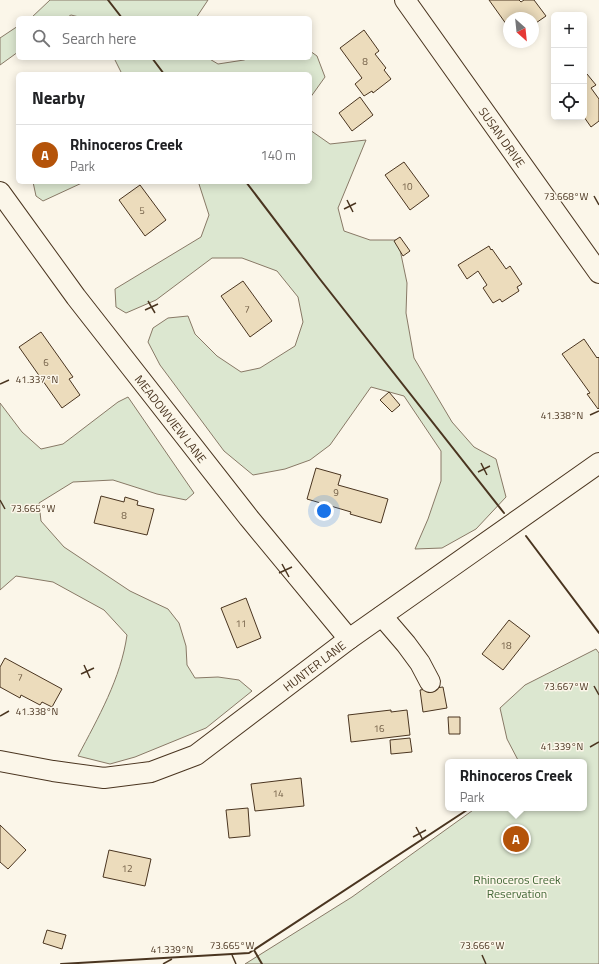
<!DOCTYPE html>
<meta charset="utf-8">
<style>
:root{--surface:#fff;--page:#f2f2f2;--text:#202124;--muted:#757577;--line:#e0e0e0;--accent:#b45309}
body{margin:0;font-family:"Titillium Web",sans-serif;background:var(--page);color:var(--text)}
.controls{position:absolute;right:12px;top:12px;display:grid;overflow:hidden;border-radius:6px;box-shadow:0 2px 10px #0003}
.controls button{width:36px;height:36px;display:grid;place-items:center;padding:0;border:0;border-bottom:1px solid var(--line);background:var(--surface);color:var(--text);font:20px sans-serif}
.compass{position:absolute;left:503px;top:12px;width:36px;height:36px;border-radius:50%;background:var(--surface);box-shadow:0 2px 10px #0003;rotate:153deg}
.you{position:absolute;left:324px;top:511px;width:14px;height:14px;margin:-10px;border:3px solid #fff;border-radius:50%;background:#1a73e8;box-shadow:0 0 0 6px #1a73e833}
.badge{display:grid;place-items:center;width:26px;height:26px;border-radius:50%;background:var(--accent);color:#fff;font-size:13px;font-weight:700}
.pin{position:absolute;translate:-50% -50%;border:2px solid #fff;box-shadow:0 1px 4px #0006}
.popup{position:absolute;left:445px;top:759px;width:142px;height:52px;box-sizing:border-box;display:grid;place-content:center;border-radius:6px;background:var(--surface);filter:drop-shadow(0 1px 3px #0005);font-size:13px;white-space:nowrap;color:var(--muted)}
.popup b{font-size:15px;color:var(--text)}
.popup::after{content:'';position:absolute;left:50%;top:100%;margin-left:-8px;border:8px solid transparent;border-top-color:var(--surface)}
.list{margin:0;padding:0;list-style:none}
h2{display:flex;justify-content:space-between;align-items:center;height:52px;margin:0;padding:0 16px;font-size:17px}
h2 small{font-size:13px;font-weight:400;color:var(--muted)}
.list li{display:grid;grid-template-columns:26px 1fr auto;gap:12px;align-items:center;box-sizing:border-box;height:60px;padding:0 16px;border-top:1px solid var(--line)}
.list b{display:block;font-size:15px;white-space:nowrap}
.list p{margin:0;font-size:13px;white-space:nowrap;color:var(--muted)}
.list em{font-size:13px;font-style:normal;color:var(--muted)}
.icon{flex:none;width:22px;height:22px;fill:none;stroke:currentColor;stroke-width:2;stroke-linecap:round;stroke-linejoin:round}
.map{position:relative;flex:none;width:599px;height:964px;overflow:hidden}
.search{position:absolute;background:var(--surface);box-shadow:0 2px 10px #0003;left:16px;top:16px;width:296px;height:44px;display:flex;align-items:center;gap:10px;box-sizing:border-box;padding:0 14px;border-radius:6px;color:var(--muted);font-size:15px}
.panel{position:absolute;background:var(--surface);box-shadow:0 2px 10px #0003;left:16px;top:72px;width:296px;height:112px;border-radius:6px}
.map>svg:first-child{display:block}
.green{fill:#dce7d0;stroke:#887966}
.building{fill:#ecdcbc;stroke:#4a3520}
.lines{fill:none;stroke-linecap:round;stroke-linejoin:round}
.minor-casing{stroke:#4a3520;stroke-width:22}
.minor{stroke:#fbf6e9;stroke-width:20}
.wall{stroke:#4a3520;stroke-width:2}
.ticks{fill:none;stroke:#4a3520;stroke-width:1.5}
.labels{text-anchor:middle;dominant-baseline:central;stroke-width:3;stroke-linejoin:round;paint-order:stroke}
.number-label{font-size:10px;fill:#725f47}
.street-label{font-size:12px;fill:#4a3520;stroke:#fbf6e9}
.park-label{font-size:12px;fill:#436837;stroke:#fbf6e9}
.ticks-label{font-size:10px;text-anchor:middle;fill:#4a3520;stroke:#fbf6e9;stroke-width:3;stroke-linejoin:round;paint-order:stroke}
</style>
<div class="map">
<svg width="599" height="964" viewBox="0 0 599 964">
<rect width="100%" height="100%" fill="#fbf6e9"/>
<!-- green -->
<path class="green" d="M50 0H208L196 18H83L71 15 66 18H31Z
M18 26V52L0 65V38Z
M310 51 317 56 325 77 310 98V74H122L114 58H208L218 64 244 60 249 58H310Z
M310 130 330 144 366 140 338 208 344 231 370 240H398L407 283 406 313 414 358 452 422 474 447 496 459 506 497 476 529 442 548 415 549 428 519 441 481V451L404 396 371 387 330 445 310 460 285 469 253 475 224 451 160 365 148 342 153 328 168 318 188 316 195 334 217 356 241 372 260 368 295 346 303 322 298 297 277 271 242 258H212L156 300 126 313 116 307 115 289 201 237 209 215 199 184 197 182H310Z
M33 182H84L43 201 36 196Z
M128 397 194 493 186 500 157 494 113 480 73 482 39 503 41 521 64 547 130 591 153 602 168 609 179 623 186 646 187 665 195 678 218 677 239 680 252 691 206 728 135 757 110 764 78 756C98 718 121 678 127 635L104 610 53 582 16 576 0 590V403L22 432 41 449 63 444 118 402Z
M596 649 599 653V964H245L352 897 476 808H584V762H519L507 739 500 708 525 685Z"/>
<!-- building -->
<path class="building" d="M489 0H519L521 2 524 0H534L546 16 533 25V18H509V28Z
M364 30 379 51 375 54 386 68 384 70 391 79 373 93 372 91 364 96 355 84 362 78 340 48Z
M587 74 596 85 591 88 599 99V121L591 127 584 117V76Z
M360 97 373 115 352 131 339 113Z
M404 162 429 196 410 210 385 175Z
M140 185 166 220 145 236 119 200Z
M400 237 410 251 403 256 394 241Z
M489 246 491 250 492 249 506 269 510 266 522 284 517 287 519 291 502 302 500 299 493 303 483 288 487 285 478 271 467 279 458 265Z
M243 281 272 321 250 337 221 296Z
M41 332 73 377 69 379 80 395 62 408 19 347Z
M584 339 597 358 598 357 599 358V408L598 409 587 394 590 393 562 354Z
M389 392 400 405 392 412 380 400Z
M316 468 341 475 338 485 388 499 381 523 350 514 351 512 307 499Z
M101 496 124 502 125 497 138 501 137 505 154 509 147 535 94 523Z
M246 598 261 638 237 648 221 608Z
M509 620 530 636 503 670 482 654Z
M5 658 62 689 52 707 42 702 40 705 21 695 20 698 0 687V667Z
M443 687 447 708 423 712 420 690Z
M391 710V712L407 710 410 735 351 742 348 715Z
M448 717H460V734H449Z
M410 738 412 752 391 754 390 740Z
M301 778 304 806 255 811 251 784Z
M248 808 250 836 229 838 226 810Z
M0 825 26 850 8 869 0 862Z
M109 850 151 859 145 886 103 877Z
M47 930 66 935 62 949 43 943Z"/>
<g class="lines">
<defs>
<g id="minor">
<path id="s1" d="M405 0 599 273"/>
<path id="s2" d="M0 192 76 297 249 518 349 639"/>
<path d="M382 616 406 644 420 663 430 682"/>
<path id="s3" d="M0 761 53 771 104 778 151 772 196 755 349 639 599 463"/>
</g>
</defs>
<!-- minor casing -->
<use href="#minor" class="minor-casing"/>
<!-- minor -->
<use href="#minor" class="minor"/>
<!-- wall -->
<path class="wall" d="M108 0 122 18
M152 58 164 74
M246 182 319 278 504 513
M526 536 599 633
M254 950 262 964
M61 964 249 953 470 808"/>
</g>
<!-- ticks -->
<path class="ticks" d="M594 196 599 205M347 200 353 212M344 209 356 203M148 301 155 313M145 310 158 304M0 384 9 380M590 415 599 411M481 463 487 475M478 472 490 466M0 500 5 509M282 564 289 577M279 573 292 567M84 665 90 678M81 674 94 668M594 686 599 695M0 716 9 711M590 747 599 742M416 827 423 840M413 837 426 830M232 955 236 964M482 955 486 964M163 964 172 959"/>
<g class="labels">
<!-- number labels -->
<g class="number-label">
<text x="365" y="61">8</text>
<text x="407" y="186">10</text>
<text x="142" y="210">5</text>
<text x="247" y="309">7</text>
<text x="46" y="362">6</text>
<text x="336" y="492">9</text>
<text x="124" y="515">8</text>
<text x="241" y="623">11</text>
<text x="506" y="645">18</text>
<text x="20" y="677">7</text>
<text x="379" y="728">16</text>
<text x="278" y="793">14</text>
<text x="127" y="868">12</text>
</g>
<!-- street labels -->
<g class="street-label">
<text stroke="none"><textPath href="#s1" startOffset="168">SUSAN DRIVE</textPath></text>
<text stroke="none"><textPath href="#s2" startOffset="284">MEADOWVIEW LANE</textPath></text>
<text stroke="none"><textPath href="#s3" startOffset="349">HUNTER LANE</textPath></text>
</g>
<!-- park labels -->
<g class="park-label">
<text x="517" y="879">Rhinoceros Creek<tspan x="517" dy="14">Reservation</tspan></text>
</g>
</g>
<g class="ticks-label">
<text x="566" y="200">73.668°W</text>
<text x="37" y="383">41.337°N</text>
<text x="562" y="419">41.338°N</text>
<text x="33" y="512">73.665°W</text>
<text x="566" y="690">73.667°W</text>
<text x="37" y="715">41.338°N</text>
<text x="562" y="750">41.339°N</text>
<text x="232" y="949">73.665°W</text>
<text x="482" y="949">73.666°W</text>
<text x="172" y="953">41.339°N</text>
</g>
</svg>
<div class="controls">
<button>+</button>
<button>−</button>
<button><svg class="icon" aria-label="locate" viewBox="0 0 24 24"><circle cx="12" cy="12" r="6"/><path d="M12 2v4M12 18v4M2 12h4M18 12h4"/></svg></button>
</div>
<svg class="compass" viewBox="-18 -18 36 36"><path d="M0-13l5 13h-10z" fill="#e53935"/><path d="M0 13l5-13h-10z" fill="#757577"/></svg>
<div class="you"></div>
<div class="pin badge" style="left:516px;top:839px">A</div>
<div class="popup"><b>Rhinoceros Creek</b>Park</div>
<div class="search"><svg class="icon" aria-label="search" viewBox="0 0 24 24"><circle cx="10" cy="10" r="6"/><path d="M15 15l6 6"/></svg>Search here</div>
<section class="panel">
<h2>Nearby<small></small></h2>
<ul class="list">
<li><span class="badge">A</span><div><b>Rhinoceros Creek</b><p>Park</p></div><em>140 m</em></li>
</ul>
</section>
</div>
